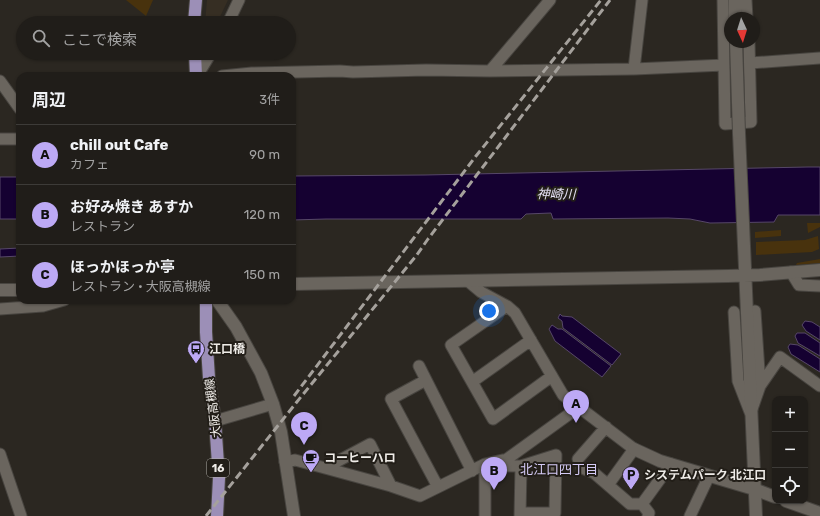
<!DOCTYPE html>
<html lang="ja">
<meta charset="utf-8">
<style>
:root{--surface:#201d19;--page:#282622;--text:#f1f3f6;--muted:#a2a2a2;--line:#3d3b38;--accent:#bda9f5}
body{margin:0;font-family:Rubik,"Noto Sans JP",sans-serif;background:var(--page);color:var(--text)}
.controls{position:absolute;right:12px;bottom:12px;display:grid;overflow:hidden;border-radius:8px;box-shadow:0 1px 3px #0004}
.controls button{width:36px;height:36px;display:grid;place-items:center;padding:0;border:0;border-bottom:1px solid var(--line);background:var(--surface);color:var(--text);font:20px sans-serif}
.compass{position:absolute;left:724px;top:12px;width:36px;height:36px;border-radius:50%;background:var(--surface);box-shadow:0 1px 3px #0004;rotate:176deg}
.you{position:absolute;left:489px;top:311px;width:14px;height:14px;margin:-10px;border:3px solid #fff;border-radius:50%;background:#1a73e8;box-shadow:0 0 0 6px #1a73e833}
.badge{display:grid;place-items:center;width:26px;height:26px;border-radius:50%;background:var(--accent);color:#111;font-size:13px;font-weight:700}
.pin{position:absolute;translate:-50% -33px;filter:drop-shadow(0 1px 2px #0008)}
.pin::after{content:'';position:absolute;top:21px;width:14px;height:12px;background:inherit;clip-path:polygon(0 0,100% 0,50% 100%)}
.list{margin:0;padding:0;list-style:none}
h2{display:flex;justify-content:space-between;align-items:center;height:52px;margin:0;padding:0 16px;font-size:17px}
h2 small{font-size:13px;font-weight:400;color:var(--muted)}
.list li{display:grid;grid-template-columns:26px 1fr auto;gap:12px;align-items:center;box-sizing:border-box;height:60px;padding:0 16px;border-top:1px solid var(--line)}
.list b{display:block;font-size:15px;white-space:nowrap}
.list p{margin:0;font-size:13px;white-space:nowrap;color:var(--muted)}
.list em{font-size:13px;font-style:normal;color:var(--muted)}
.icon{flex:none;width:22px;height:22px;fill:none;stroke:currentColor;stroke-width:2;stroke-linecap:round;stroke-linejoin:round}
.map{position:relative;flex:none;width:820px;height:516px;overflow:hidden}
.search{position:absolute;background:var(--surface);box-shadow:0 1px 3px #0004;left:16px;top:16px;width:280px;height:44px;display:flex;align-items:center;gap:10px;box-sizing:border-box;padding:0 14px;border-radius:22px;color:var(--muted);font-size:15px}
.panel{position:absolute;background:var(--surface);box-shadow:0 1px 3px #0004;left:16px;top:72px;width:280px;height:232px;border-radius:12px}
.map>svg:first-child{display:block}
.built{fill:#362e23}
.green{fill:#48320d}
.water{fill:#150131;stroke:#564768}
.lines{fill:none;stroke-linecap:round;stroke-linejoin:round}
.street-casing{stroke:#484540;stroke-width:13}
.secondary-casing{stroke:#484540;stroke-width:14}
.primary-casing{stroke:#484540;stroke-width:14}
.street{stroke:#6a655e;stroke-width:11}
.secondary{stroke:#6a655e;stroke-width:12}
.primary{stroke:#9c8fb7;stroke-width:12}
.rail{stroke:#a5a19c;stroke-width:3;stroke-dasharray:8 4;stroke-linecap:butt}
.secondary-bridge-casing{stroke:#484540;stroke-width:14;stroke-linecap:butt}
.secondary-bridge{stroke:#6a655e;stroke-width:12}
.labels{text-anchor:middle;dominant-baseline:central;stroke-width:4;stroke-linejoin:round;paint-order:stroke}
.shield{fill:#221e18;stroke:#b1aea9;stroke-width:1}
.shield-label{font-size:11px;font-weight:bold;fill:#eeebe7}
.poi-label{font-size:12px;font-weight:bold;fill:#eeebe7;stroke:#221e18;text-anchor:start}
.street-label{font-size:12px;fill:#eeebe7;stroke:#221e18}
.water-label{font-size:13px;font-style:italic;fill:#e5e1f5;stroke:#221e18}
.neighbourhood-label{font-size:13px;fill:#d4caf5;stroke:#221e18}
</style>
<div class="map">
<svg width="820" height="516" viewBox="0 0 820 516">
<rect width="100%" height="100%" fill="#2b2721"/>
<!-- built -->
<path class="built" d="M207 0H228L217 23H205Z"/>
<!-- green -->
<path class="green" d="M126 0H153L146 16Z
M807 223H820V227L808 233Z
M781 230V236L755 238V232Z
M818 236 819 249 812 252 756 255V242L805 240Z
M820 259V263L796 265 797 263Z"/>
<!-- water -->
<path class="water" d="M808 167H820V215H778L774 222 710 223 690 219 668 218 553 219 551 213 526 214 521 219H326L292 220V176L425 175Z
M0 177H20V219H0Z
M20 248V256L0 257V249Z
M560 314 562 316 572 317 621 354 612 365 563 328 562 321 558 318Z
M805 321 812 322 820 327V340L806 331 802 325Z
M552 325 558 329H562L611 366 602 377 555 341 549 329Z
M797 333H805L820 343V356L798 343 795 336Z
M790 344 798 345 820 359V372L791 354 788 347Z"/>
<g class="lines">
<defs>
<path id="street" d="M723 0 725 124 751 122 749 42
M746 0 747 18
M228 23 239 0
M750 63 820 58
M634 69 642 0
M490 71 550 0
M197 76 211 53
M222 76 252 73 340 71 353 72 426 70 490 71 634 69 724 65
M0 81 20 109
M0 139H20
M791 272 799 285 820 286
M469 282 481 292 507 306 515 313 563 395 634 449 608 485 630 504H642L649 513 648 516
M507 306 451 345 493 419 552 376
M0 309 43 306 64 300
M734 312 738 381 750 412
M419 366 472 471
M426 380 391 399 438 487
M472 382 531 340
M760 386 780 357 820 386
M752 409 760 386 755 311
M215 421 273 404
M0 454 21 516
M578 459 606 427
M285 462 295 460 325 468 391 486 420 496 485 464 507 459 579 407
M485 464V516
M495 466H521L556 455 555 513H520
M325 468 370 444 391 486
M582 468 594 473 608 485
M642 504 671 464
M520 516 521 466
M690 516 709 476"/>
<path id="secondary" d="M735 0V18
M739 133 756 516
M292 284 728 276 760 275 820 270
M0 290H20
M217 300 236 327 261 373 273 404 281 432 294 516
M634 449 660 461 754 489 775 497
M786 501 820 513"/>
<path id="primary" d="M194 23 196 0
M195 53 196 76
M206 300V332L209 378 215 421 219 478 217 516"/>
</defs>
<!-- street casing -->
<use href="#street" class="street-casing"/>
<!-- secondary casing -->
<use href="#secondary" class="secondary-casing"/>
<!-- primary casing -->
<use href="#primary" class="primary-casing"/>
<!-- street -->
<use href="#street" class="street"/>
<!-- secondary -->
<use href="#secondary" class="secondary"/>
<!-- primary -->
<use href="#primary" class="primary"/>
<!-- rail -->
<path class="rail" d="M294 396 476 156 601 0
M206 516 296 403 416 256 428 239 610 0"/>
<defs>
<path id="secondary-bridge" d="M736 42 739 133"/>
</defs>
<!-- secondary-bridge casing -->
<use href="#secondary-bridge" class="secondary-bridge-casing"/>
<!-- secondary-bridge -->
<use href="#secondary-bridge" class="secondary-bridge"/>
</g>
<!-- icons -->
<defs>
<symbol id="bus-pin" viewBox="-11 -11 22 30"><path d="M0 17L-7.5 6A9.5 9.5 0 1 1 7.5 6Z" fill="#bda9f5" stroke="#221e18"/><path d="M-5-6H5V4H4V6H2V4H-2V6H-4V4H-5ZM-3.5-4V0h7V-4ZM-3.5 1.2v1.5H-2V1.2ZM2 1.2v1.5H3.5V1.2Z" fill="#111"/></symbol>
<symbol id="cafe-pin" viewBox="-11 -11 22 30"><path d="M0 17L-7.5 6A9.5 9.5 0 1 1 7.5 6Z" fill="#bda9f5" stroke="#221e18"/><path d="M-5.5-4.5H6V0H3Q3 3.5 0 3.5H-2.5Q-5.5 3.5-5.5 0ZM3-3.2v2h1.7v-2ZM-6 4.5H4V6H-6Z" fill="#111"/></symbol>
<symbol id="parking-pin" viewBox="-11 -11 22 30"><path d="M0 17L-7.5 6A9.5 9.5 0 1 1 7.5 6Z" fill="#bda9f5" stroke="#221e18"/><path d="M-3.5-5.5H1a3.5 3.5 0 0 1 0 7H-1V5.5H-3.5ZM-1-3.4V-.6H.8a1.4 1.4 0 0 0 0-2.8Z" fill="#111"/></symbol>
</defs>
<g fill-rule="evenodd">
<use href="#bus-pin" x="186" y="339" width="20" height="27"/>
<use href="#cafe-pin" x="301" y="448" width="20" height="27"/>
<use href="#parking-pin" x="621" y="465" width="20" height="27"/>
</g>
<g class="labels">
<!-- shield labels -->
<rect class="shield" x="207" y="459" width="22" height="18" rx="3"/>
<g class="shield-label">
<text x="218" y="468">16</text>
</g>
<!-- poi labels -->
<g class="poi-label">
<text x="209" y="349">江口橋</text>
<text x="324" y="458">コーヒーハロ</text>
<text x="644" y="475">システムパーク 北江口</text>
</g>
<!-- street labels -->
<g class="street-label">
<text transform="translate(213 408) rotate(-97)">大阪高槻線</text>
</g>
<!-- water labels -->
<g class="water-label">
<text transform="translate(556 194) rotate(1)">神崎川</text>
</g>
<!-- neighbourhood labels -->
<g class="neighbourhood-label">
<text x="559" y="469">北江口四丁目</text>
</g>
</g>
</svg>
<div class="controls">
<button>+</button>
<button>−</button>
<button><svg class="icon" aria-label="locate" viewBox="0 0 24 24"><circle cx="12" cy="12" r="6"/><path d="M12 2v4M12 18v4M2 12h4M18 12h4"/></svg></button>
</div>
<svg class="compass" viewBox="-18 -18 36 36"><path d="M0-13l5 13h-10z" fill="#e53935"/><path d="M0 13l5-13h-10z" fill="#a2a2a2"/></svg>
<div class="you"></div>
<div class="pin badge" style="left:576px;top:423px">A</div>
<div class="pin badge" style="left:494px;top:490px">B</div>
<div class="pin badge" style="left:304px;top:445px">C</div>
<div class="search"><svg class="icon" aria-label="search" viewBox="0 0 24 24"><circle cx="10" cy="10" r="6"/><path d="M15 15l6 6"/></svg>ここで検索</div>
<section class="panel">
<h2>周辺<small>3件</small></h2>
<ul class="list">
<li><span class="badge">A</span><div><b>chill out Cafe</b><p>カフェ</p></div><em>90 m</em></li>
<li><span class="badge">B</span><div><b>お好み焼き あすか</b><p>レストラン</p></div><em>120 m</em></li>
<li><span class="badge">C</span><div><b>ほっかほっか亭</b><p>レストラン · 大阪高槻線</p></div><em>150 m</em></li>
</ul>
</section>
</div>
